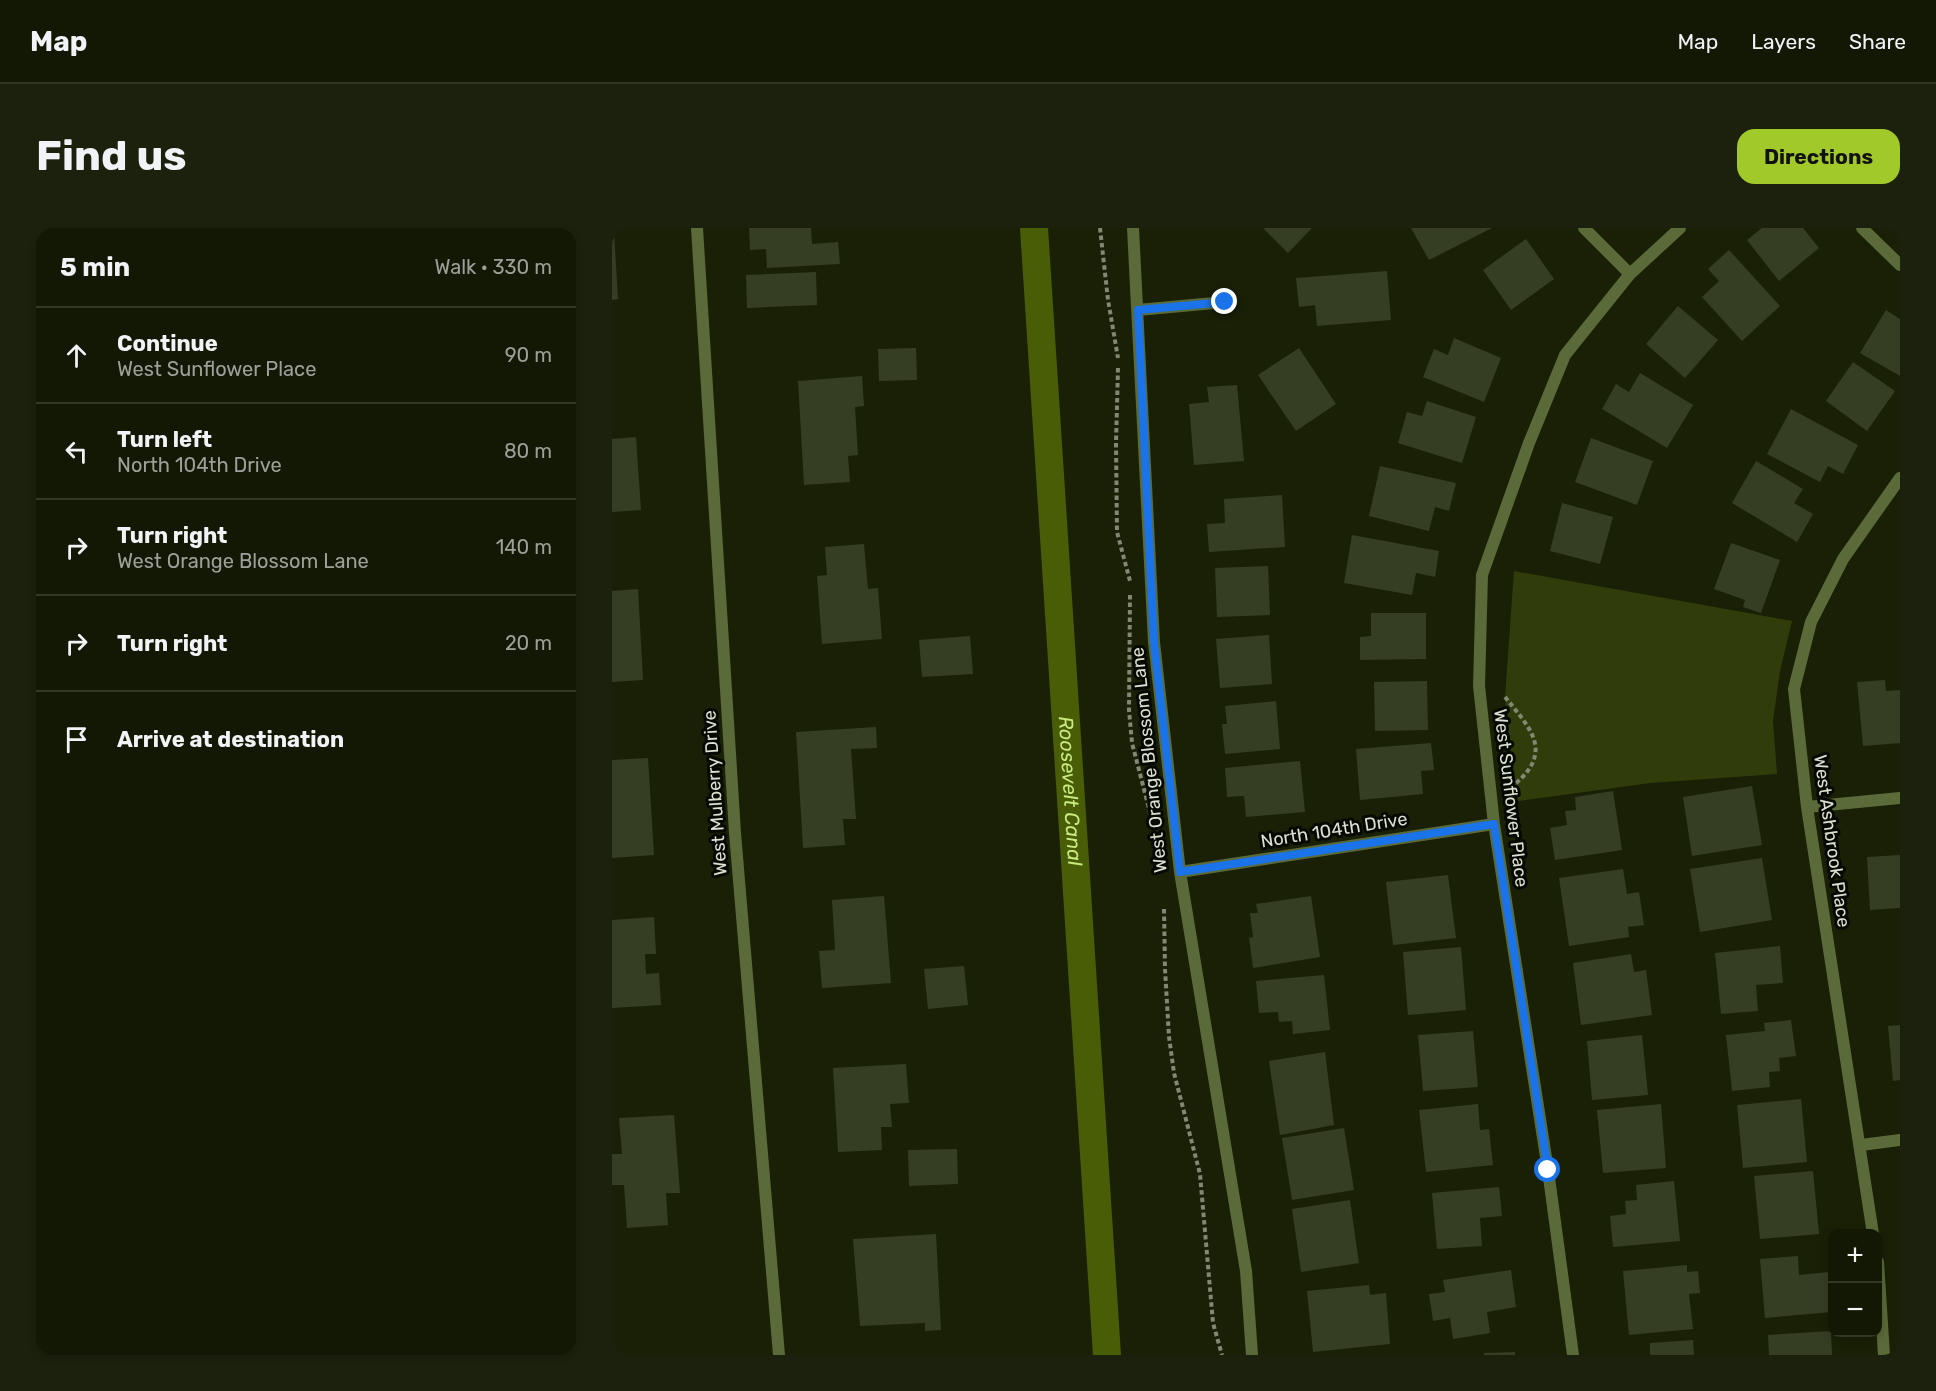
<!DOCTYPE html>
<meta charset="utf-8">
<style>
:root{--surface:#131804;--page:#1c210e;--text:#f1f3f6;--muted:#9da09a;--line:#323726;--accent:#a1c929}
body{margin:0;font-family:Rubik,sans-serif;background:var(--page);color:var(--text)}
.controls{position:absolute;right:18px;bottom:18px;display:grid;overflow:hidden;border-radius:12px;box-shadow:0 3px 9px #0003}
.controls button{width:54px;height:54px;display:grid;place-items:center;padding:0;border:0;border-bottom:2px solid var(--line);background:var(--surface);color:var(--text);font:30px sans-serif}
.stop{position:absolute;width:18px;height:18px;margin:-14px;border:4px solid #1a73e8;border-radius:50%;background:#fff}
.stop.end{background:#1a73e8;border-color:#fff;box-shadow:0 2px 6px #0008}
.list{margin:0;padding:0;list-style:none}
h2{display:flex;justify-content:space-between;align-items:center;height:78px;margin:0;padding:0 24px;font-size:26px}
h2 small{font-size:20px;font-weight:400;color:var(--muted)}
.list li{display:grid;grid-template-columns:39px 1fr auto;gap:18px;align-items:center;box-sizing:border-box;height:96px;padding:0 24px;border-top:2px solid var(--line)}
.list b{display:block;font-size:22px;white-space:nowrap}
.list p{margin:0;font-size:20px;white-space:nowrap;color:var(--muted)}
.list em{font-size:20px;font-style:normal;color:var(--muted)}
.icon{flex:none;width:33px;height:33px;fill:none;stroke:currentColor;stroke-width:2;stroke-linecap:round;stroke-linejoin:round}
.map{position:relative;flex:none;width:1288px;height:1127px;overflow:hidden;border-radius:18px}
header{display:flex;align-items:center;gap:36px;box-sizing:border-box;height:84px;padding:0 30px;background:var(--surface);border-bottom:2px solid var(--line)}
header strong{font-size:28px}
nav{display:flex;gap:33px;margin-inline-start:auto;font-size:21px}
.intro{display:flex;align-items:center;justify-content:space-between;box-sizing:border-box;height:144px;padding:0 36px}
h1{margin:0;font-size:42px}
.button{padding:15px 27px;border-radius:18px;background:var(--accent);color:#111;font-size:21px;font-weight:700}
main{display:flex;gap:36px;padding:0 36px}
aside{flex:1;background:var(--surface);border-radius:18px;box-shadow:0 3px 9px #0003}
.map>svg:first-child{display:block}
.green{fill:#303d0b}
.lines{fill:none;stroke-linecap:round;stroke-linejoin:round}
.canal{stroke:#485d05;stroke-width:28}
.building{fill:#353e23}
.path{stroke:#818873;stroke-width:4;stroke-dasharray:4.5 3;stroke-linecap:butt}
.street{stroke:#5a6a38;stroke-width:12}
.route{stroke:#1a73e8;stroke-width:8}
.labels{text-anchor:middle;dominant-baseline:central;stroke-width:6;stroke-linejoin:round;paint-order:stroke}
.street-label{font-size:18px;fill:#dbe1d1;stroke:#060802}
.water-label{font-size:20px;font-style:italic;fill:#c9ea81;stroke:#060802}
</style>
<header>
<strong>Map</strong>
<nav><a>Map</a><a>Layers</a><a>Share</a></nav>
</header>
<div class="intro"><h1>Find us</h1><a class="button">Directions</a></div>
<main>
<aside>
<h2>5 min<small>Walk · 330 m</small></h2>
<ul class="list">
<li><svg class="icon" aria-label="ahead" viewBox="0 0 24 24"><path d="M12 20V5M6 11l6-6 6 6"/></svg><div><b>Continue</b><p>West Sunflower Place</p></div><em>90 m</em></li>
<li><svg class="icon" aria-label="left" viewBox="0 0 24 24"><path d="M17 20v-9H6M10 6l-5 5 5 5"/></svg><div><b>Turn left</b><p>North 104th Drive</p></div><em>80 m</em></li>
<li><svg class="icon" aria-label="right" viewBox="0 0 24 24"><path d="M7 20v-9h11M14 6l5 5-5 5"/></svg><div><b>Turn right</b><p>West Orange Blossom Lane</p></div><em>140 m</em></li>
<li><svg class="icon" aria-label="right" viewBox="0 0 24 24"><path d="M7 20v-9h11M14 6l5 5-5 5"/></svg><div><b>Turn right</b></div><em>20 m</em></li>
<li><svg class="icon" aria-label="arrive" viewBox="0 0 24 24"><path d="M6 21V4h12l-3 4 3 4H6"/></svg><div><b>Arrive at destination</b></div></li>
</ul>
</aside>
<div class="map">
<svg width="1288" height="1127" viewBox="0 0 1288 1127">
<rect width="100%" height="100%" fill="#192006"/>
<!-- green -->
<path class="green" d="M902 343 1180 393 1168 443 1161 493 1165 546 1038 555 900 574 899 530 893 469Z"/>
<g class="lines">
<!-- canal -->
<path class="canal" id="s1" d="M422 0 495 1127"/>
</g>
<!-- building -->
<path class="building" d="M137 0H199L200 16 226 14 228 36 155 40 154 21 138 22Z
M651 0H700L676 25Z
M799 0H880L817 32Z
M1150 0H1191L1207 20 1167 53 1135 12Z
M0 4H2L6 71 0 72Z
M914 11 942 51 899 82 871 42Z
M1117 22 1168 78 1130 113 1090 69 1107 53 1096 41Z
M775 43 779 92 705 98 703 77 687 79 684 50Z
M204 44 205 77 135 80 134 47Z
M1066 78 1106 112 1073 150 1034 116Z
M1274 82 1288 91V148L1248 125Z
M842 110 889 130 872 174 811 149 822 121 836 127Z
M304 120 305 152 267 153 266 121Z
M687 120 724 176 684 203 646 147Z
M1241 134 1283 163 1255 203 1214 173Z
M1028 145 1081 177 1055 220 990 181 1004 156 1017 164Z
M250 148 252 178 243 179 246 227 236 228 238 254 192 257 186 153Z
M625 157 632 233 582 237 577 176 597 174 595 159Z
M815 173 864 189 850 235 786 215 795 184 810 188Z
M1179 181 1246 217 1231 246 1216 238 1208 254 1155 226Z
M24 209 29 282 0 284V211Z
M979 210 1041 233 1025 277 963 254Z
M1144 233 1191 261 1182 275 1201 286 1185 314 1120 275Z
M768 238 844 255 837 283 823 279 817 303 757 288Z
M670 267 673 319 597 324 595 296 613 295 612 271Z
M950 275 1001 289 988 336 938 323Z
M740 307 827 323 823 349 804 345 800 367 732 355Z
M1119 315 1168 332 1149 385 1131 379 1133 372 1102 361Z
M252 316 256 361 266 360 270 411 210 416 205 348 215 347 213 319Z
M656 338 658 387 605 389 603 340Z
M26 361 31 452 0 454V363Z
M759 385H814V431L748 432V409L759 408Z
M657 407 660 456 608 460 604 411Z
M358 408 361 446 310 449 307 412Z
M1273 452 1274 463 1288 462V515L1251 518 1245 454Z
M815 453 816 502 763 503 762 454Z
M664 473 668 521 613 526 610 496H615L613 478Z
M264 499 265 520 239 521 244 591H231L233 617 191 620 184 504Z
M819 515 822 542 809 543 811 566 748 572 744 521Z
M36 530 42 627 0 630V532Z
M688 533 693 584 634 589 632 568 615 569 613 540Z
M1140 558 1150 617 1080 628 1071 569Z
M1001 563 1010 622 943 632 938 600 955 597 953 583 964 582 963 569Z
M1288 627V680L1258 682 1255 629Z
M1150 630 1160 692 1088 704 1078 641Z
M1011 641 1015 666 1027 664 1032 697 1016 699 1017 709 957 718 947 650Z
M836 647 844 710 781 717 774 654Z
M272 668 279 755 210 760 207 723 223 722 220 672Z
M699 668 708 729 641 740 637 710 641 709 638 685H646L644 676Z
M42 689 44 726H33L34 746 47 745 49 777 0 780V692Z
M1168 718 1171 755 1144 757 1146 783 1109 786 1103 725Z
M849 719 854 782 796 787 791 724Z
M1019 726 1022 744 1034 742 1040 787 969 797 961 735Z
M352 738 356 777 316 781 312 741Z
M712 747 718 802 681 806 680 793 667 794 666 784 647 785 644 753Z
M1179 792 1184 828 1167 830 1168 843 1157 844 1158 859 1120 863 1114 807 1153 803 1152 795Z
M1288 797V852L1281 853 1276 798Z
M861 803 866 859 811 863 806 807Z
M1030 807 1036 867 980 872 975 813Z
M713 824 722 897 668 907 657 833Z
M294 836 297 875 278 876 280 899H269L270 922 226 924 221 840Z
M1189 871 1195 934 1131 940 1125 877Z
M866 876 868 902 877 901 881 937 814 944 807 882Z
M1049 876 1054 940 991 945 985 882Z
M62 887 68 965H54L56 997 15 1000 12 957H0V926H10L7 890Z
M732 900 742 962 680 972 670 910Z
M345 921 346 956 297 958 296 922Z
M1201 943 1207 1006 1148 1011 1142 948Z
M1062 953 1068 1013 1001 1019 998 988 1014 986 1013 973 1025 972 1024 957Z
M887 959 890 988 868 990 870 1018 825 1021 820 965Z
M738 972 747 1035 689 1044 680 981Z
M324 1006 329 1102 313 1103V1095L248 1098 241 1011Z
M1186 1028 1187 1047 1217 1044 1220 1084 1153 1090 1148 1031Z
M1075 1037V1044L1086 1043 1088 1065 1077 1066 1081 1101 1017 1107 1011 1043Z
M899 1042 904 1079 875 1084 878 1105 841 1111 838 1090 821 1093 817 1066 833 1064 831 1052Z
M757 1057 758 1067 774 1065 778 1116 701 1124 695 1063Z
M1219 1103 1220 1127H1157L1156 1107Z
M1081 1112 1082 1127H1038V1115Z
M903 1124V1127H872V1125Z"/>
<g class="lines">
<!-- path -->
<path class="path" d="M488 0 496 72 506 130
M506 140 504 215 505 304 518 353
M518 367 517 482 520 515 541 596
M893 469C918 500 942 523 903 556
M552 681 553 741 557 809 562 845 588 946 601 1095 610 1127"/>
<!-- street -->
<path class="street" d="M85 0 123 605 167 1127
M521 0 542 414 568 644 634 1043 640 1127
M972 0 1018 46
M1250 0 1288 37
M526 82 613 74
M1195 579 1288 570
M568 644 882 596
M1249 917 1288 912
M1261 1006 1195 579 1182 461 1199 394 1231 331 1288 250
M1266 1034 1272 1127
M961 1127 936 942 882 596 867 458 870 347 917 215 953 127 1018 46 1068 0"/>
</g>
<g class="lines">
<!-- route -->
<path class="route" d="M613 74 526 82 542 414 568 644 882 596 936 942"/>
</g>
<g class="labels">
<!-- street labels -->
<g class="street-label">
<text transform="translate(537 532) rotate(-96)">West Orange Blossom Lane</text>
<text transform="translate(103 565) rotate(-94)">West Mulberry Drive</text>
<text transform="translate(899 570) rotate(83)">West Sunflower Place</text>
<text transform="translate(722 602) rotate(-9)">North 104th Drive</text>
<text transform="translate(1220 613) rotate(82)">West Ashbrook Place</text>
</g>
<!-- water labels -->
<g class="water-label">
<text stroke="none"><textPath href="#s1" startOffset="564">Roosevelt Canal</textPath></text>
</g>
</g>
</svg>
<div class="controls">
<button>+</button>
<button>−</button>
</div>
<div class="stop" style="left:936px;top:942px"></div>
<div class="stop end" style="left:613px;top:74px"></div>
</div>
</main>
